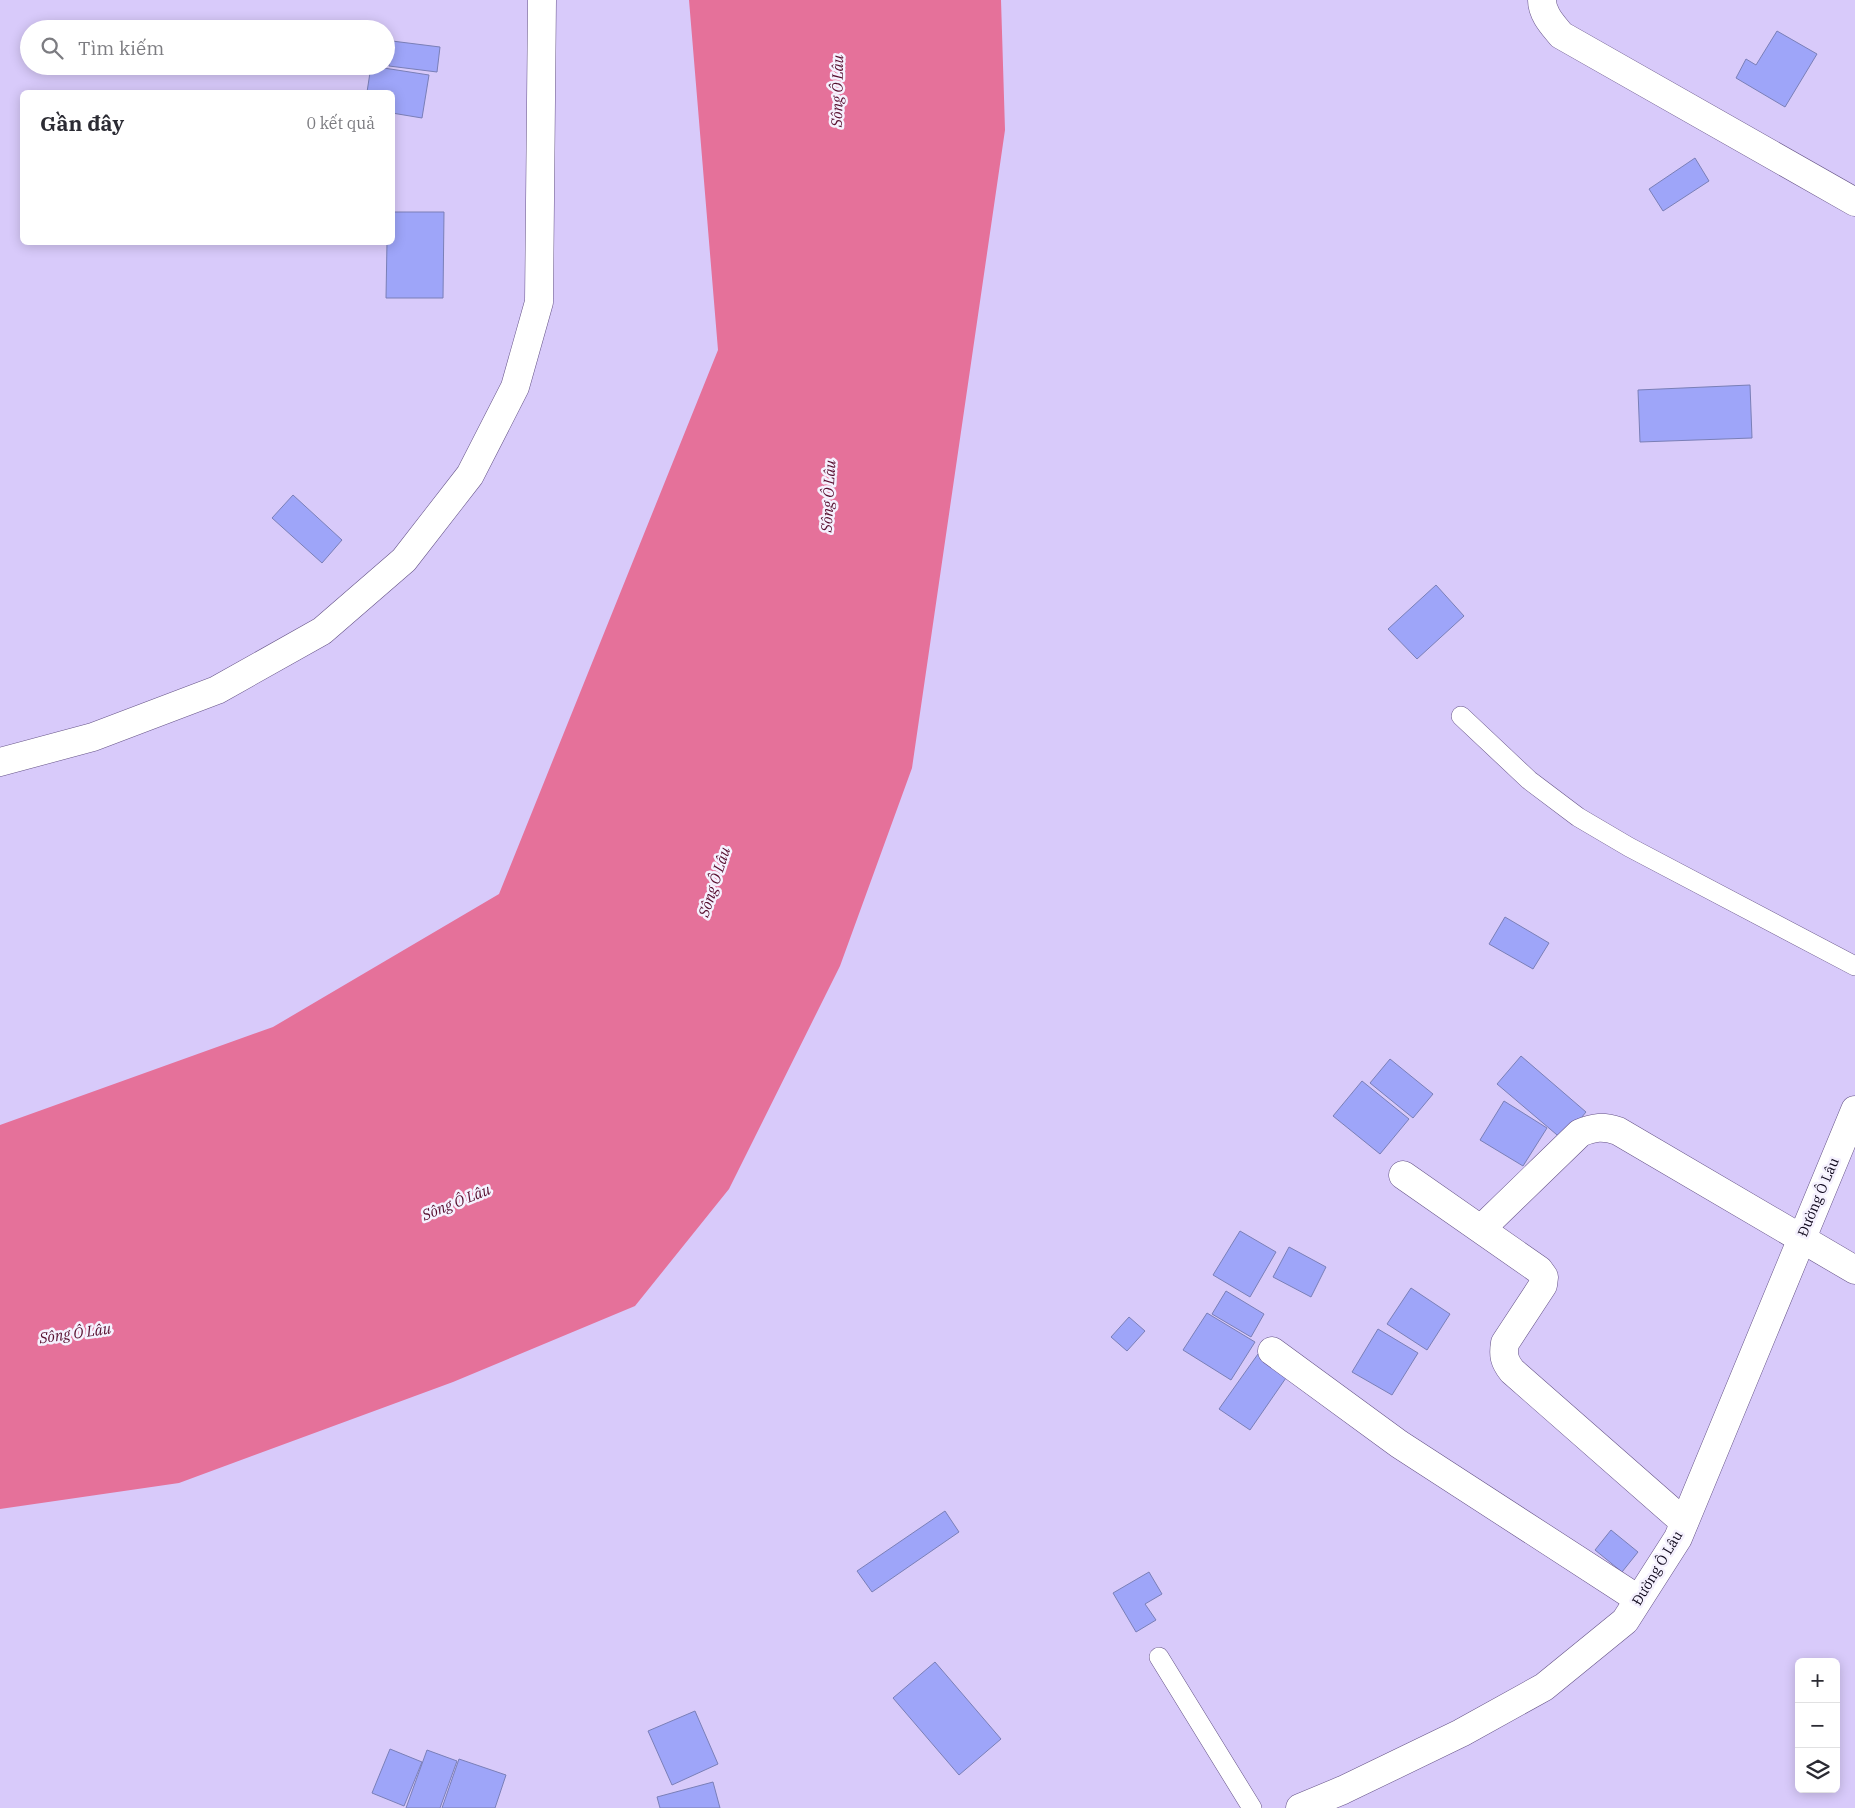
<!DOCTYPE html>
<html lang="vi">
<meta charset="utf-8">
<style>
:root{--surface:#fff;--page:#f7f7f7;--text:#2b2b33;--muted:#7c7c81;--line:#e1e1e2}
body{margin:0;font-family:"IBM Plex Serif",serif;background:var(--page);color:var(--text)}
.controls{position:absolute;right:15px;bottom:15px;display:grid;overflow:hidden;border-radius:8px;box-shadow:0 2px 12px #0003}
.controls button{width:45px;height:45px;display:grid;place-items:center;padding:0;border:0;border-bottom:1px solid var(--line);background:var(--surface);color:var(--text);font:25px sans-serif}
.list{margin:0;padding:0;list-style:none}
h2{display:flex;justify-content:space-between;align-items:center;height:65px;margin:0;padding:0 20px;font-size:21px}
h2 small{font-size:16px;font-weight:400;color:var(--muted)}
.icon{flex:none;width:28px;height:28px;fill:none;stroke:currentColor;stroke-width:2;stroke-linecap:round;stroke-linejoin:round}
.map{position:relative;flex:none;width:1855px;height:1808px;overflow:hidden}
.search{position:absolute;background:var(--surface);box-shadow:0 2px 12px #0003;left:20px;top:20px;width:375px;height:55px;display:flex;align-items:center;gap:12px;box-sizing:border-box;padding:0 18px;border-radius:28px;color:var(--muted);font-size:19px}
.panel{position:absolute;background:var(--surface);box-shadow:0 2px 12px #0003;left:20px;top:90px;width:375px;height:155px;border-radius:8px}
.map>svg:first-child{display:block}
.water{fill:#e5719a}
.building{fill:#9ea5f9;stroke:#7a7fb7}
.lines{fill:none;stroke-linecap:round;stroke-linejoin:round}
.service-casing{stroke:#655387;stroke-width:20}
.minor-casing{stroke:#655387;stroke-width:29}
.secondary-casing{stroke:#655387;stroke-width:29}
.service{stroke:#fff;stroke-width:19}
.minor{stroke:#fff;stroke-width:28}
.secondary{stroke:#fff;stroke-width:28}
.labels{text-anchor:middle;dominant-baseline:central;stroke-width:5;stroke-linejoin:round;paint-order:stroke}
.street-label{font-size:14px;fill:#0e071b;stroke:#f5f1fe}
.water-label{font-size:15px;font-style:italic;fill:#570e2e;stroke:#f5f1fe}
</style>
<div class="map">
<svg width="1855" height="1808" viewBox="0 0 1855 1808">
<rect width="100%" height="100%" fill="#d8cafa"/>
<!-- water -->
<path class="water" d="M689 0H1001L1005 130 912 768 840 966 729 1189 635 1306 453 1382 179 1483 0 1509V1125L273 1027 499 894 718 350Z"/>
<!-- building -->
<path class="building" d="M1777 31 1817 54 1785 107 1736 78 1746 59 1756 65Z
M392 41 440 47 437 72 389 66Z
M371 66 429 75 422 118 392 113V92H367Z
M1695 158 1709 181 1663 211 1649 189Z
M392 212H444L443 298H386L387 242H392Z
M1750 385 1752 438 1640 442 1638 390Z
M293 495 342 540 322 563 272 518Z
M1436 585 1464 616 1417 659 1388 629Z
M1505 917 1549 943 1533 969 1489 944Z
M1521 1056 1586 1112 1563 1140 1497 1084Z
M1390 1059 1433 1094 1413 1118 1370 1083Z
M1362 1081 1409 1119 1380 1154 1333 1116Z
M1504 1101 1547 1128 1523 1166 1480 1140Z
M1240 1231 1276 1252 1250 1297 1213 1275Z
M1289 1247 1326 1267 1311 1297 1273 1277Z
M1411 1288 1450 1314 1427 1350 1387 1324Z
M1226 1291 1264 1314 1251 1337 1212 1314Z
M1207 1313 1255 1342 1231 1380 1183 1350Z
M1129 1317 1145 1331 1127 1351 1111 1337Z
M1378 1329 1418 1353 1392 1395 1352 1372Z
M1258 1354 1288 1375 1250 1430 1219 1409Z
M945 1511 959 1532 872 1592 857 1571Z
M1611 1530 1638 1552 1622 1572 1595 1550Z
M1149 1572 1162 1594 1145 1604 1156 1620 1136 1632 1113 1593Z
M935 1662 1001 1739 959 1775 893 1698Z
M695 1711 718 1764 672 1785 648 1731Z
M390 1749 422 1762 404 1806 372 1793Z
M427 1750 457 1761 440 1808H406Z
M459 1759 506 1775 495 1808H442Z
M713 1782 720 1808H660L657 1797Z"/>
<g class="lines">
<defs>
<path id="service" d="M1461 716 1529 780 1578 817 1629 847 1855 966
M1159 1657 1252 1808"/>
<path id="minor" d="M1542 0C1542 14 1553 25 1561 35L1855 202
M0 762 93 737 217 690 322 631 404 560 470 475 515 387 539 302 542 0
M1403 1175 1539 1270 1544 1277 1543 1285 1505 1343C1503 1355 1504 1361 1512 1371L1684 1522
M1481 1229 1580 1133C1594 1127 1603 1126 1618 1131L1855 1270
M1272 1351 1399 1444 1638 1599"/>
<path id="secondary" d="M1300 1808 1343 1790 1461 1733 1544 1687 1625 1621 1678 1538 1855 1110"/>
</defs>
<!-- service casing -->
<use href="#service" class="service-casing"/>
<!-- minor casing -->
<use href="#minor" class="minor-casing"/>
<!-- secondary casing -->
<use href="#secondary" class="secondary-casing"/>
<!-- service -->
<use href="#service" class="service"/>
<!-- minor -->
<use href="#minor" class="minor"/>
<!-- secondary -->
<use href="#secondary" class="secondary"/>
</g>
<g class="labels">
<!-- street labels -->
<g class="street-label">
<text transform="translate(1818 1197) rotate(-67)">Đường Ô Lâu</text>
<text transform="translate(1657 1568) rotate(-59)">Đường Ô Lâu</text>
</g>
<!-- water labels -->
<g class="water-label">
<text transform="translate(837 91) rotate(-89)">Sông Ô Lâu</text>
<text transform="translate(828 496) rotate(-87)">Sông Ô Lâu</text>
<text transform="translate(714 882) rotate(-72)">Sông Ô Lâu</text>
<text transform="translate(456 1202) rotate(-22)">Sông Ô Lâu</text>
<text transform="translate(75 1333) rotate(-8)">Sông Ô Lâu</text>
</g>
</g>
</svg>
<div class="controls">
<button>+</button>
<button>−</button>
<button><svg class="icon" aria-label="layers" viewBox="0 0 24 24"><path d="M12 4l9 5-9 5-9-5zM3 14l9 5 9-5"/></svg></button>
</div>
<div class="search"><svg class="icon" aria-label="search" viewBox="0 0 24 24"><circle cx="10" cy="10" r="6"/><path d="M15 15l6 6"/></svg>Tìm kiếm</div>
<section class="panel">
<h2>Gần đây<small>0 kết quả</small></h2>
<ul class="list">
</ul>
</section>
</div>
